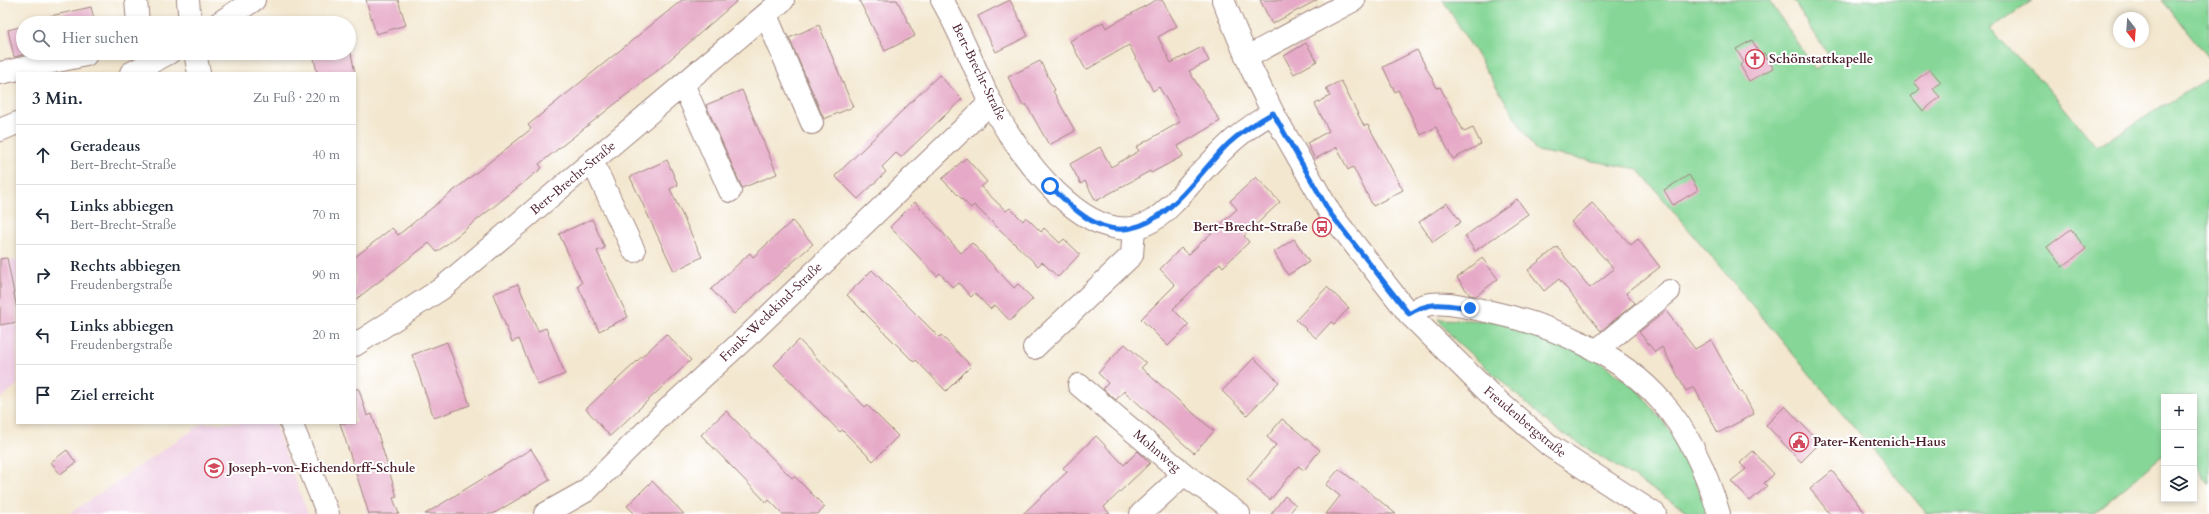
<!DOCTYPE html>
<html lang="de">
<meta charset="utf-8">
<style>
:root{--surface:#fff;--page:#f6f6f7;--text:#1f2937;--muted:#747a83;--line:#e0e1e3}
body{margin:0;font-family:Cardo,serif;background:var(--page);color:var(--text)}
.controls{position:absolute;right:12px;bottom:12px;display:grid;overflow:hidden;border-radius:0px;box-shadow:0 2px 6px #0003}
.controls button{width:36px;height:36px;display:grid;place-items:center;padding:0;border:0;border-bottom:1px solid var(--line);background:var(--surface);color:var(--text);font:20px sans-serif}
.compass{position:absolute;left:2113px;top:12px;width:36px;height:36px;border-radius:50%;background:var(--surface);box-shadow:0 2px 6px #0003;rotate:163deg}
.stop{position:absolute;width:12px;height:12px;margin:-9px;border:3px solid #1a73e8;border-radius:50%;background:#fff}
.stop.end{background:#1a73e8;border-color:#fff;box-shadow:0 1px 4px #0008}
.list{margin:0;padding:0;list-style:none}
h2{display:flex;justify-content:space-between;align-items:center;height:52px;margin:0;padding:0 16px;font-size:17px}
h2 small{font-size:13px;font-weight:400;color:var(--muted)}
.list li{display:grid;grid-template-columns:26px 1fr auto;gap:12px;align-items:center;box-sizing:border-box;height:60px;padding:0 16px;border-top:1px solid var(--line)}
.list b{display:block;font-size:15px;white-space:nowrap}
.list p{margin:0;font-size:13px;white-space:nowrap;color:var(--muted)}
.list em{font-size:13px;font-style:normal;color:var(--muted)}
.icon{flex:none;width:22px;height:22px;fill:none;stroke:currentColor;stroke-width:2;stroke-linecap:round;stroke-linejoin:round}
.map{position:relative;flex:none;width:2209px;height:514px;overflow:hidden}
.search{position:absolute;background:var(--surface);box-shadow:0 2px 6px #0003;left:16px;top:16px;width:340px;height:44px;display:flex;align-items:center;gap:10px;box-sizing:border-box;padding:0 14px;border-radius:22px;color:var(--muted);font-size:15px}
.panel{position:absolute;background:var(--surface);box-shadow:0 2px 6px #0003;left:16px;top:72px;width:340px;height:352px;border-radius:0px}
.map>svg:first-child{display:block}
.built{fill:#f0d0e5}
.green{fill:#86d797;stroke:#687b61}
.building{fill:#e6aac8}
.lines{fill:none;stroke-linecap:round;stroke-linejoin:round}
.minor-casing{stroke:#9e837d;stroke-width:24}
.minor{stroke:#fff;stroke-width:22}
.route{stroke:#1a73e8;stroke-width:5}
.labels{text-anchor:middle;dominant-baseline:central;stroke-width:4;stroke-linejoin:round;paint-order:stroke}
.poi-label{font-size:13px;font-weight:bold;fill:#4a1f2b;stroke:#fff;text-anchor:start}
.street-label{font-size:13px;fill:#4a1f2b;stroke:#fff}
</style>
<div class="map">
<svg width="2209" height="514" viewBox="0 0 2209 514">
<rect width="100%" height="100%" fill="#fff"/>
<filter id="ink" filterUnits="userSpaceOnUse"><feTurbulence type="fractalNoise" baseFrequency=".025" numOctaves="2"/><feDisplacementMap in="SourceGraphic" scale="8" xChannelSelector="R" yChannelSelector="G"/><feConvolveMatrix kernelMatrix="1 2 1 2 8 2 1 2 1" color-interpolation-filters="sRGB"/></filter>
<filter id="wash" filterUnits="userSpaceOnUse"><feTurbulence type="fractalNoise" baseFrequency=".012" numOctaves="4" result="noise"/><feDisplacementMap in="SourceGraphic" scale="16" xChannelSelector="R" yChannelSelector="G"/><feGaussianBlur stdDeviation="0.9" result="paint"/><feColorMatrix in="noise" values="0 0 0 0 0 0 0 0 0 0 0 0 0 0 0 0 0 1.4 0 .05"/><feComposite in="paint" operator="in"/></filter>
<g filter="url(#wash)">
<rect width="100%" height="100%" fill="#f3e7cf"/>
<!-- built -->
<path class="built" d="M17 259V385L0 399V263Z
M203 423H274L308 514H69Z"/>
<!-- green -->
<path class="green" d="M1443 0H1769L1815 69 1831 59 1793 0H2033L1990 29 2046 86 2097 147 2209 78V485L2194 464V397H2164V455L2093 514H1927L1638 169 1536 151Z
M2162 0H2209V58Z
M1438 319 1498 321 1592 356 1638 390 1668 428 1695 478 1708 514H1692L1553 427 1455 340Z"/>
<g id="blocks">
<!-- building -->
<path class="building" d="M366 0H398L406 25 376 34Z
M682 0H738L658 70 539 164 542 168 437 252 429 243 355 300V257L392 228 398 235 531 129 528 125Z
M859 0H897L915 36 885 51Z
M1010 0 1028 36 996 52 978 16Z
M1156 0H1162L1177 26 1158 37 1171 63 1202 47 1209 61 1189 71 1220 121 1178 146 1183 156 1151 173 1150 171 1096 201 1085 181 1081 184 1070 164 1100 147 1111 167 1139 151 1136 147 1180 122 1159 87 1153 91 1129 45 1086 70 1070 41 1103 22 1106 28Z
M1260 0H1317L1272 24Z
M91 7 95 23H47L46 17Z
M819 25 853 107 824 119 789 38Z
M23 26V55L14 57 8 30Z
M1752 40 1760 55 1764 53 1773 68 1749 81 1740 65 1744 62 1736 49Z
M1306 43 1317 61 1294 74 1284 56Z
M1417 50 1437 88 1440 87 1464 132 1473 128 1481 144 1453 159 1436 127 1421 135 1398 90 1395 92 1383 67Z
M313 53H351L355 73H317Z
M1040 61 1055 90 1053 91 1075 131 1049 145 1026 104 1023 106 1008 77Z
M1930 69 1941 82 1933 89 1940 97 1923 111 1911 96 1920 89 1914 82Z
M939 75 962 99 901 157 896 153 882 167 886 172 858 199 835 176Z
M1341 81 1364 126 1368 125 1403 190 1373 206 1353 167 1348 170 1337 147 1315 159 1307 143 1329 131 1315 104 1330 96 1326 88Z
M742 90 777 174 742 188 706 105Z
M966 158 987 182 981 187 1006 211 1010 208 1023 221 1026 217 1041 232 1044 228 1060 243 1064 239 1080 254 1058 277 1042 262 1038 266 974 205 971 208 942 179Z
M667 160 678 185 670 189 702 257 674 271 630 177Z
M1689 175 1698 190 1673 205 1664 190Z
M1256 177 1280 202 1244 236 1249 242 1223 267 1220 263 1173 309 1189 325 1168 346 1141 319 1175 285 1160 269 1181 248 1188 255 1237 209 1230 201Z
M1517 199 1528 214 1475 251 1465 236Z
M915 202 961 253 972 243 1014 288 1018 284 1033 299 1010 321 995 305 990 309 975 293 971 297 959 283 953 288 940 273 937 276 890 227Z
M1447 203 1461 222 1433 242 1419 222Z
M1592 203 1631 245 1638 239 1660 267 1626 293 1635 303 1601 331 1559 279 1544 291 1528 270 1557 247 1590 288 1614 269 1571 222Z
M592 219 605 248 597 251 628 317 599 331 578 286 582 283 559 234Z
M792 221 813 244 734 314 711 289 750 253 753 257Z
M2071 229 2086 249 2062 267 2047 247Z
M1294 239 1309 262 1288 275 1274 252Z
M7 258 17 309V322L0 325V259Z
M1482 258 1498 279 1476 296 1470 295 1457 278Z
M872 270 939 337 941 335 971 366 946 391 916 360 914 362 847 295Z
M518 284 538 331 546 328 565 374 538 385 519 339 512 342 493 294Z
M1327 287 1349 308 1334 324 1331 322 1316 338 1296 320Z
M1666 311 1695 349 1711 340 1740 392 1742 391 1754 414 1718 433 1694 387 1686 391 1662 347 1655 352 1639 332Z
M666 334 691 360 610 436 586 409Z
M799 340 865 407 867 405 898 436 873 461 842 430 840 432 774 365Z
M447 342 470 405 434 418 412 355Z
M1125 344 1146 363 1141 368 1214 431 1194 453 1124 391 1116 400 1103 389 1108 383 1098 373Z
M1254 358 1279 382 1247 415 1222 391Z
M355 389H359L367 416 372 414 397 497 393 498 399 514H369L340 423H355Z
M1785 406 1820 443 1801 462 1766 425Z
M726 411 792 478 794 476 825 507 818 514H783L769 500 767 503 701 435Z
M1282 419 1320 450 1304 470 1298 466 1270 500 1247 480 1276 445 1267 437Z
M1096 436 1124 465 1138 451 1150 463 1104 507 1110 514H1023L1067 472 1063 468Z
M531 449 550 480 493 514H425Z
M67 450 76 463 60 474 51 462Z
M1753 451 1774 474 1764 483 1767 486 1750 501 1731 481 1746 469 1740 463Z
M1339 469 1364 488 1396 514H1326L1340 496 1326 485Z
M1832 471 1866 514H1830L1810 489Z
M652 481 684 514H635L627 506Z
M1285 496 1296 505 1289 514H1271Z"/>
</g>
</g>
<g filter="url(#ink)">
<use href="#blocks" fill-opacity="0" stroke="#9e837d" stroke-width="1"/>
<g class="lines">
<defs>
<path id="minor" d="M136 0 138 23
M188 0 190 23
M942 0C961 33 974 67 990 101 1013 148 1090 258 1152 221 1168 211 1181 195 1193 181 1221 152 1237 132 1273 113
M1223 0 1251 68 1273 113 1330 213 1409 314 1490 394 1550 446 1655 514
M766 15 812 123
M219 23 254 0
M195 53 199 73
M1247 57 1354 0
M0 73 86 55
M131 73 169 53
M683 84 730 191
M0 130 17 123
M592 161 634 251
M1409 314C1413 312 1418 308 1422 306 1442 299 1470 308 1491 312 1551 325 1621 354 1662 402 1690 434 1707 474 1719 514
M355 345 441 289 783 0
M1034 348 1132 255 1134 228
M1596 351 1669 291
M1079 385 1184 474 1239 514
M291 423 328 514
M545 514 586 491 670 407 751 333 991 102
M1141 514 1184 474"/>
</defs>
<!-- minor casing -->
<use href="#minor" class="minor-casing"/>
<!-- minor -->
<use href="#minor" class="minor"/>
</g>
</g>
<g class="lines" filter="url(#ink)">
<!-- route -->
<path class="route" d="M1050 186C1066 201 1081 218 1103 226 1156 245 1196 175 1228 144 1242 131 1257 122 1273 113L1330 213 1409 314C1431 300 1446 305 1470 308"/>
</g>
<!-- icons -->
<defs>
<symbol id="church-ring" viewBox="-11 -11 22 22"><circle r="9.5" fill="#fff" stroke="#d1495b" stroke-width="1.5"/><path d="M-1.2-6h2.4v3.5h3.3v2.4h-3.3V6h-2.4V-.1h-3.3v-2.4h3.3Z" fill="#d1495b"/></symbol>
<symbol id="bus-ring" viewBox="-11 -11 22 22"><circle r="9.5" fill="#fff" stroke="#d1495b" stroke-width="1.5"/><path d="M-5-6H5V4H4V6H2V4H-2V6H-4V4H-5ZM-3.5-4V0h7V-4ZM-3.5 1.2v1.5H-2V1.2ZM2 1.2v1.5H3.5V1.2Z" fill="#d1495b"/></symbol>
<symbol id="civic-ring" viewBox="-11 -11 22 22"><circle r="9.5" fill="#fff" stroke="#d1495b" stroke-width="1.5"/><path d="M-.6-6.5H3V-4.5H.6V-3L4-1V1h2V6H-6V1h2V-1L-.6-3ZM-1.2 2.5V6h2.4V2.5Z" fill="#d1495b"/></symbol>
<symbol id="school-ring" viewBox="-11 -11 22 22"><circle r="9.5" fill="#fff" stroke="#d1495b" stroke-width="1.5"/><path d="M0-5L7-2L0 1L-7-2ZM-4 1L0 2.5L4 1V4Q0 6-4 4Z" fill="#d1495b"/></symbol>
</defs>
<g fill-rule="evenodd">
<use href="#church-ring" x="1744" y="48" width="22" height="22"/>
<use href="#bus-ring" x="1311" y="216" width="22" height="22"/>
<use href="#civic-ring" x="1788" y="431" width="22" height="22"/>
<use href="#school-ring" x="203" y="457" width="22" height="22"/>
</g>
<g class="labels">
<!-- poi labels -->
<g class="poi-label">
<text x="1769" y="59">Schönstattkapelle</text>
<text x="1308" y="227" text-anchor="end">Bert-Brecht-Straße</text>
<text x="1813" y="442">Pater-Kentenich-Haus</text>
<text x="228" y="468">Joseph-von-Eichendorff-Schule</text>
</g>
<!-- street labels -->
<g class="street-label">
<text transform="translate(979 72) rotate(64)">Bert-Brecht-Straße</text>
<text transform="translate(573 178) rotate(-40)">Bert-Brecht-Straße</text>
<text transform="translate(771 312) rotate(-44)">Frank-Wedekind-Straße</text>
<text transform="translate(1525 422) rotate(40)">Freudenbergstraße</text>
<text transform="translate(1157 451) rotate(40)">Mohnweg</text>
</g>
</g>
</svg>
<div class="controls">
<button>+</button>
<button>−</button>
<button><svg class="icon" aria-label="layers" viewBox="0 0 24 24"><path d="M12 4l9 5-9 5-9-5zM3 14l9 5 9-5"/></svg></button>
</div>
<svg class="compass" viewBox="-18 -18 36 36"><path d="M0-13l5 13h-10z" fill="#e53935"/><path d="M0 13l5-13h-10z" fill="#747a83"/></svg>
<div class="stop" style="left:1050px;top:186px"></div>
<div class="stop end" style="left:1470px;top:308px"></div>
<div class="search"><svg class="icon" aria-label="search" viewBox="0 0 24 24"><circle cx="10" cy="10" r="6"/><path d="M15 15l6 6"/></svg>Hier suchen</div>
<section class="panel">
<h2>3 Min.<small>Zu Fuß · 220 m</small></h2>
<ul class="list">
<li><svg class="icon" aria-label="ahead" viewBox="0 0 24 24"><path d="M12 20V5M6 11l6-6 6 6"/></svg><div><b>Geradeaus</b><p>Bert-Brecht-Straße</p></div><em>40 m</em></li>
<li><svg class="icon" aria-label="left" viewBox="0 0 24 24"><path d="M17 20v-9H6M10 6l-5 5 5 5"/></svg><div><b>Links abbiegen</b><p>Bert-Brecht-Straße</p></div><em>70 m</em></li>
<li><svg class="icon" aria-label="right" viewBox="0 0 24 24"><path d="M7 20v-9h11M14 6l5 5-5 5"/></svg><div><b>Rechts abbiegen</b><p>Freudenbergstraße</p></div><em>90 m</em></li>
<li><svg class="icon" aria-label="left" viewBox="0 0 24 24"><path d="M17 20v-9H6M10 6l-5 5 5 5"/></svg><div><b>Links abbiegen</b><p>Freudenbergstraße</p></div><em>20 m</em></li>
<li><svg class="icon" aria-label="arrive" viewBox="0 0 24 24"><path d="M6 21V4h12l-3 4 3 4H6"/></svg><div><b>Ziel erreicht</b></div></li>
</ul>
</section>
</div>
